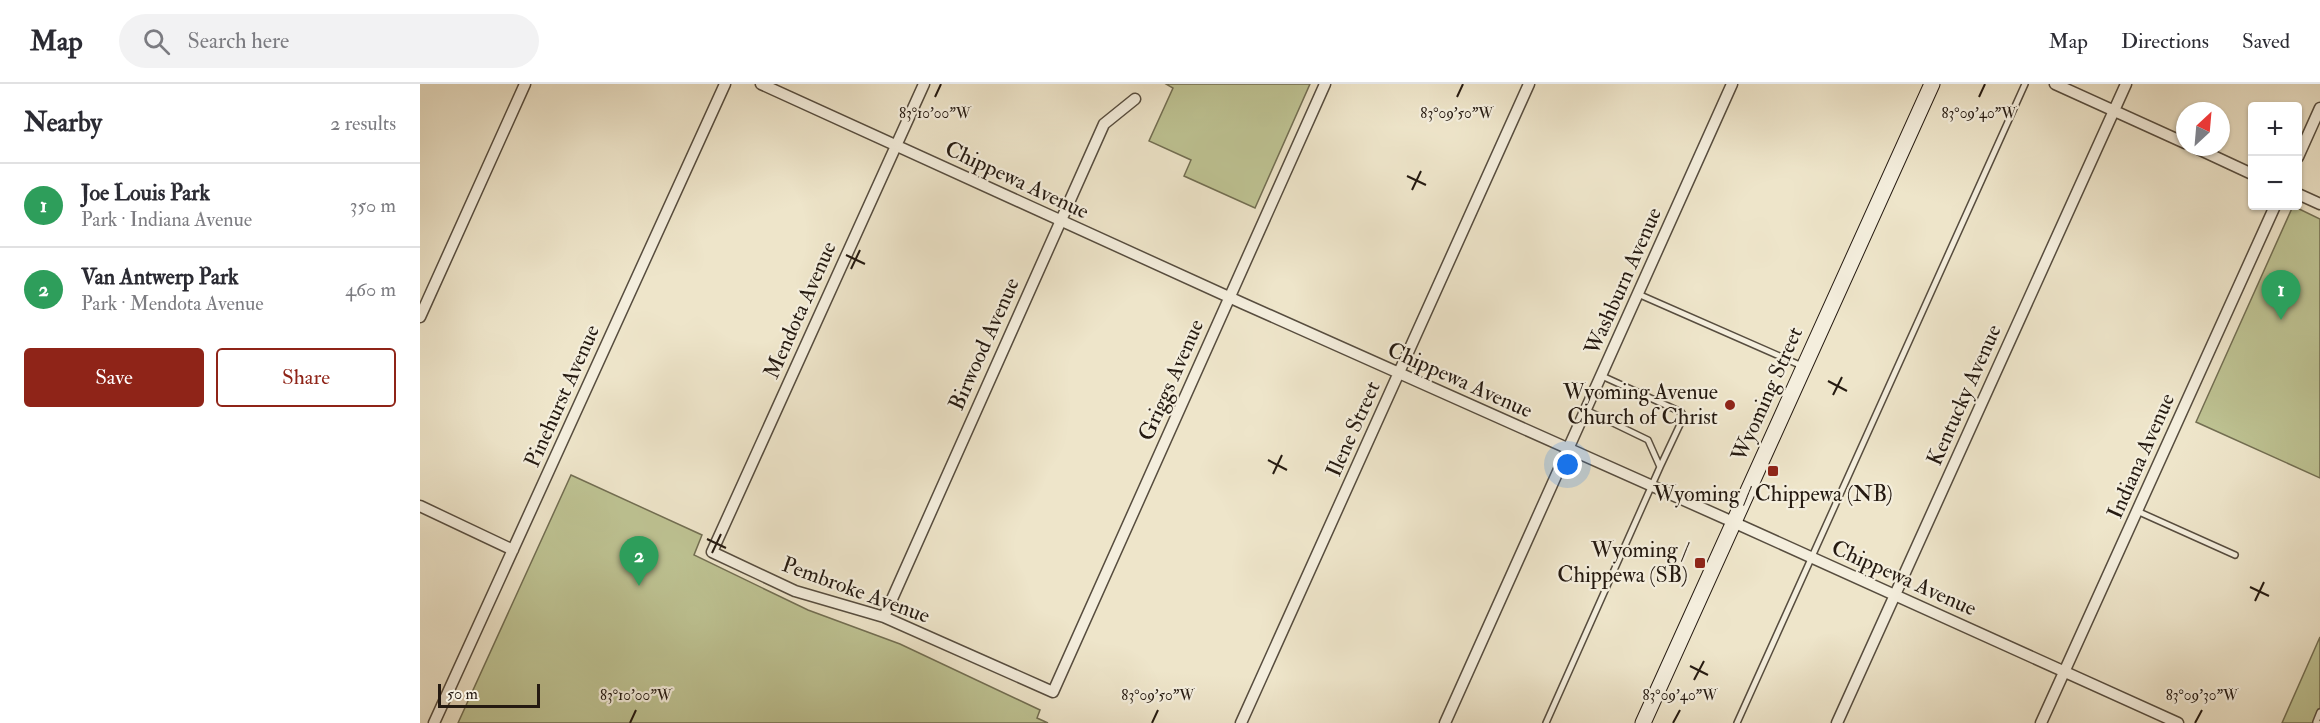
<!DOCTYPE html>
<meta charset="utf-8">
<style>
:root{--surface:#fff;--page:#f2f2f3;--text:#2b2b33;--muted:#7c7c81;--line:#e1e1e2;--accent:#8f2418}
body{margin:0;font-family:"IM FELL Double Pica",serif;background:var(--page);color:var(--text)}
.controls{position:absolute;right:18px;top:18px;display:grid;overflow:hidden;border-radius:6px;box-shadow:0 2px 4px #0004}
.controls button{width:54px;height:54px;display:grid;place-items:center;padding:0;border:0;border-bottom:2px solid var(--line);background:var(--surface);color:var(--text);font:30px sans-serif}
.compass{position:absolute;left:1756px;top:18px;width:54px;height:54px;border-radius:50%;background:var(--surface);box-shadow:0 2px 4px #0004;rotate:26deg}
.scale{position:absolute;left:18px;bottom:15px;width:102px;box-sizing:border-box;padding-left:6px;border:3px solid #251a11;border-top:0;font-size:16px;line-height:21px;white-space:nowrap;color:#251a11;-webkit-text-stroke:4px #f4eedd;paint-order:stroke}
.you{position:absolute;left:1148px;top:381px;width:21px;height:21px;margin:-15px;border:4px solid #fff;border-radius:50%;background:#1a73e8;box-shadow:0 0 0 9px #1a73e833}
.badge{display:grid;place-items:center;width:39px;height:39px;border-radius:50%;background:var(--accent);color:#fff;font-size:20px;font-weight:700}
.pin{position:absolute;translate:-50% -50px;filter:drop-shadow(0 2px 3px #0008)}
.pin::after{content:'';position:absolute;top:32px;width:21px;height:18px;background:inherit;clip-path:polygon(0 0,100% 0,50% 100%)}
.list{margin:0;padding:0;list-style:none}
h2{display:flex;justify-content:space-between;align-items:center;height:78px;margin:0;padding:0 24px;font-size:26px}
h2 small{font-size:20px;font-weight:400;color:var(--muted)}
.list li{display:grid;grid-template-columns:39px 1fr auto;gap:18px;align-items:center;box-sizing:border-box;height:84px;padding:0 24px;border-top:2px solid var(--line)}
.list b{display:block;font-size:22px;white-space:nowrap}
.list p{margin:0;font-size:20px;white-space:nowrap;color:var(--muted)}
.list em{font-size:20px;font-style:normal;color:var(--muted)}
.actions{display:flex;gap:12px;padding:18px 24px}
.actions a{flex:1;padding:14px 0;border:2px solid var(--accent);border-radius:6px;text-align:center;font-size:21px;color:var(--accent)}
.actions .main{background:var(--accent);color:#fff}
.icon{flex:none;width:33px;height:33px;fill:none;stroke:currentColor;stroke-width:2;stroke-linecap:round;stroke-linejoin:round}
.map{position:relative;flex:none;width:1900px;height:639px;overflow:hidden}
header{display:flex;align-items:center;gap:36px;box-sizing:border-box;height:84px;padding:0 30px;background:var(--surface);border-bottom:2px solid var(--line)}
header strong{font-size:28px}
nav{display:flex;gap:33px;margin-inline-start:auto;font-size:21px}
.search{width:420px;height:54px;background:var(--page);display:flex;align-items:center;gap:15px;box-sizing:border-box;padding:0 21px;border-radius:33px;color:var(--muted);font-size:22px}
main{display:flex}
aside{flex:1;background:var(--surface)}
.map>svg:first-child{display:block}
.green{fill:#bec393;stroke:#726e52;stroke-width:1.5}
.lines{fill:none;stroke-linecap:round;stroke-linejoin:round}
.lane-casing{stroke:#574d3f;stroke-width:8}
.street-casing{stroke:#574d3f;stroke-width:13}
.secondary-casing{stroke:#251a11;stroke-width:17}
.lane{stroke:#f4eedd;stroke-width:5}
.street{stroke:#f4eedd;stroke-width:10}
.secondary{stroke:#f4eedd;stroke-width:15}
.ticks{fill:none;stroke:#251a11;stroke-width:2}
.poi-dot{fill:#8f2418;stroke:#f4eedd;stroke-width:2}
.labels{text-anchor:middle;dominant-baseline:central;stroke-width:4.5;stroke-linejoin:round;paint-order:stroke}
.street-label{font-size:22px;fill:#251a11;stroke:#f4eedd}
.poi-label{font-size:22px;fill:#251a11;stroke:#f4eedd;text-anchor:end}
.ticks-label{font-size:15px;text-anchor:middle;fill:#251a11;stroke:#f4eedd;stroke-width:4.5;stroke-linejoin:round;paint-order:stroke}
</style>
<header>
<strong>Map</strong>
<div class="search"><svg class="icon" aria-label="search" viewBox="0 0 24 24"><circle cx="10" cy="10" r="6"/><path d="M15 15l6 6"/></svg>Search here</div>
<nav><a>Map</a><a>Directions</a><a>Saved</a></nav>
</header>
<main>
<aside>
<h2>Nearby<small>2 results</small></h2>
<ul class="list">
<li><span class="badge" style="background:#2e9e5b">1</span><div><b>Joe Louis Park</b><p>Park · Indiana Avenue</p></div><em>350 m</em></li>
<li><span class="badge" style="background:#2e9e5b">2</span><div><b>Van Antwerp Park</b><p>Park · Mendota Avenue</p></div><em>460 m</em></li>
</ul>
<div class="actions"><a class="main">Save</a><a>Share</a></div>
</aside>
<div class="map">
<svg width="1900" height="639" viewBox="0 0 1900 639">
<rect width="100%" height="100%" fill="#eee5ca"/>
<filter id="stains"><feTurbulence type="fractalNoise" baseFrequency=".00333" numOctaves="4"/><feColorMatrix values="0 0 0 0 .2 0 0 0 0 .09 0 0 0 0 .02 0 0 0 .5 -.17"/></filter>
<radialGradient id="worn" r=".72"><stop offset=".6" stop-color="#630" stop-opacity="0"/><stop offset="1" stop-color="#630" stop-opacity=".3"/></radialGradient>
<!-- green -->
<path class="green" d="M746 0H890L835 124 764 92 771 76 729 57 753 4Z
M1873 122 1900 135V394L1776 338Z
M151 391 282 451 274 471 388 526 480 560 620 626 617 634 628 639H38Z
M1900 553V639H1862Z"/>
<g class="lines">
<defs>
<path id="lane" d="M1218 210 1382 282
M1166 326 1228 356 1240 383 1264 332 1261 328 1182 292
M1717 427 1815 471
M1126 639 1240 383
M1317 639 1605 0
M1898 639 1896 638 1900 628"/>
<path id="street" d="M341 0 822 219 1313 438 1758 639
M504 0 292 468 375 507 464 533 633 608 905 0
M1635 0 1765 59
M1774 63 1832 90
M1878 73 1900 24
M1878 110 1900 120
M0 233 105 0
M0 422 93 466
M464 533 684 40 715 15
M14 639 305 0
M821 639 1109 0
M1025 639 1312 0
M1417 639 1706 0
M1621 639 1855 122"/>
<path id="secondary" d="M1223 639 1512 0"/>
</defs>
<!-- lane casing -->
<use href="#lane" class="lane-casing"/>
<!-- street casing -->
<use href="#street" class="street-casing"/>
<!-- secondary casing -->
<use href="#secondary" class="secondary-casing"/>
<!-- lane -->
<use href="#lane" class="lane"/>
<!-- street -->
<use href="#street" class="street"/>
<!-- secondary -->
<use href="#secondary" class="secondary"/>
</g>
<!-- ticks -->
<path class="ticks" d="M515 13 521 0M1037 13 1043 0M1559 13 1565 0M987 92 1006 101M992 106 1001 87M426 171 445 180M431 185 440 166M1408 297 1427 307M1413 311 1422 293M848 376 867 386M853 390 862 371M287 455 306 464M292 469 301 450M1830 503 1849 512M1835 517 1844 498M1270 582 1288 591M1274 596 1284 577M210 639 216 626M732 639 738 626M1253 639 1260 626M1775 639 1782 626"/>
<!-- markers -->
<g class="poi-dot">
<circle cx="1310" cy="321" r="6"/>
<rect x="1347" y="381" width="12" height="12" rx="3"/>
<rect x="1274" y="473" width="12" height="12" rx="3"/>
</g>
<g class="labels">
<!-- street labels -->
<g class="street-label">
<text transform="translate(597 96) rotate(25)">Chippewa Avenue</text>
<text transform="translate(1203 197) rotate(-66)">Washburn Avenue</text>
<text transform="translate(380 226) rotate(-66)">Mendota Avenue</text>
<text transform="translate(564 260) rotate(-66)">Birwood Avenue</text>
<text transform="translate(751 296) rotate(-66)">Griggs Avenue</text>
<text transform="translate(1040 296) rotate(24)">Chippewa Avenue</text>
<text transform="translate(1347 310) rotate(-66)">Wyoming Street</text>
<text transform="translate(1544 311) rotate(-66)">Kentucky Avenue</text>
<text transform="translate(142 312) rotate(-66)">Pinehurst Avenue</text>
<text transform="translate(933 345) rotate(-66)">Ilene Street</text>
<text transform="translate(1721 372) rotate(-66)">Indiana Avenue</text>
<text transform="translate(1484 494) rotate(24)">Chippewa Avenue</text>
<text transform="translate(436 506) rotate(20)">Pembroke Avenue</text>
</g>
<!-- poi labels -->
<g class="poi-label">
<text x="1298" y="308">Wyoming Avenue<tspan x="1298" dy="25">Church of Christ</tspan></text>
<text x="1353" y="410" text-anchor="middle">Wyoming / Chippewa (NB)</text>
<text x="1268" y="466">Wyoming /<tspan x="1268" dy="25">Chippewa (SB)</tspan></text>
</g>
</g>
<g class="ticks-label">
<text x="515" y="34">83°10'00"W</text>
<text x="1037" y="34">83°09'50"W</text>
<text x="1559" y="34">83°09'40"W</text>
<text x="216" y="616">83°10'00"W</text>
<text x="738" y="616">83°09'50"W</text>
<text x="1260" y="616">83°09'40"W</text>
<text x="1782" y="616">83°09'30"W</text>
</g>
<rect width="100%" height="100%" filter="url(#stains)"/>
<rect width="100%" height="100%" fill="url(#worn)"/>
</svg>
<div class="controls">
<button>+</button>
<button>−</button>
</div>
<svg class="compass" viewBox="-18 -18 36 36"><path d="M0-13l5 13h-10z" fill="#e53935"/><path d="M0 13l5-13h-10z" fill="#7c7c81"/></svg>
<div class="scale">50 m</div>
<div class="you"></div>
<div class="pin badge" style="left:1861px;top:236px;background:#2e9e5b">1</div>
<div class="pin badge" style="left:219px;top:502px;background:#2e9e5b">2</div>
</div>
</main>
